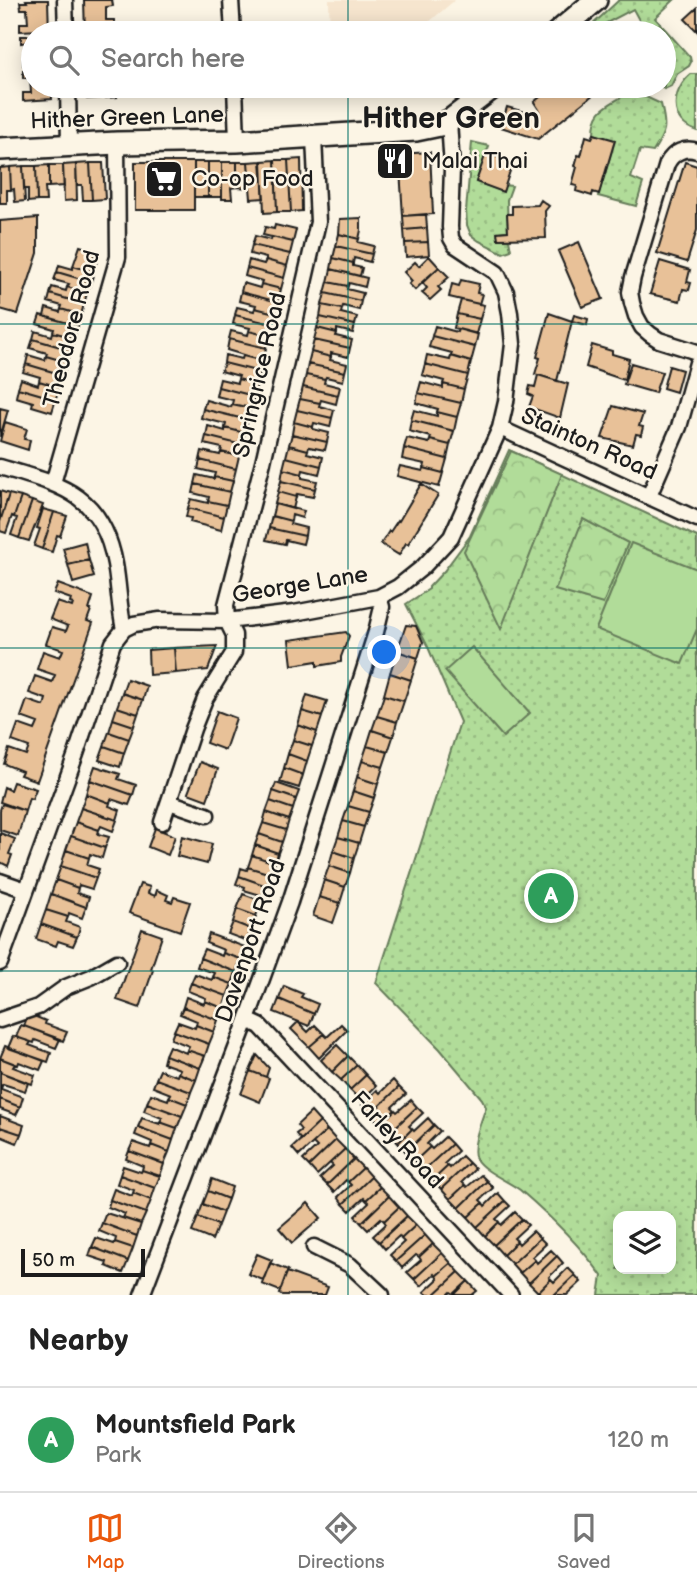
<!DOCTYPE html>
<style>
:root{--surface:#fff;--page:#f6f6f6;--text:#222;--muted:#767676;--line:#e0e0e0;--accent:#ea580c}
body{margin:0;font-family:"Balsamiq Sans",sans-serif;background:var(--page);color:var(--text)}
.controls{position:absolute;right:21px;bottom:21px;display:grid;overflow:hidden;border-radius:14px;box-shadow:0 4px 18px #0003}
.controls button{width:63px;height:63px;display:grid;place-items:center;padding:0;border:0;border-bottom:2px solid var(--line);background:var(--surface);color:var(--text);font:35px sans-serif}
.scale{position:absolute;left:21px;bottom:18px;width:124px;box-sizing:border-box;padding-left:7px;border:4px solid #1c1c1c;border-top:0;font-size:19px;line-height:24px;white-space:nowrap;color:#1c1c1c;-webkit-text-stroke:5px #fcf5e5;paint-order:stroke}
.you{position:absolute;left:385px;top:653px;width:24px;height:24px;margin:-18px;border:5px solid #fff;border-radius:50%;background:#1a73e8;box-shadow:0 0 0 10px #1a73e833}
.badge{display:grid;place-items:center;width:46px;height:46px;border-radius:50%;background:var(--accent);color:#fff;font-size:23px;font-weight:700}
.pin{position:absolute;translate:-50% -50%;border:4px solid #fff;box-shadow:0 2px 7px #0006}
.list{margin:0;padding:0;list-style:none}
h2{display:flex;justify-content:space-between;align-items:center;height:91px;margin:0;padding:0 28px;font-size:30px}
h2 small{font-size:23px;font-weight:400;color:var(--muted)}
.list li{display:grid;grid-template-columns:46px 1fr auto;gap:21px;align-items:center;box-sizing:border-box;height:105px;padding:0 28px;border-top:2px solid var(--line)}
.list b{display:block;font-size:26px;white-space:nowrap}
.list p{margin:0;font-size:23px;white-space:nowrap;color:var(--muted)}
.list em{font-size:23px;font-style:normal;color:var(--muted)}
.icon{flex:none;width:38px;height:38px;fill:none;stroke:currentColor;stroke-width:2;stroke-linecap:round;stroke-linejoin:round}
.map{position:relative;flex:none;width:697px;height:1295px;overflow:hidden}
.search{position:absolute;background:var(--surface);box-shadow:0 4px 18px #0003;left:21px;right:21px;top:21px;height:77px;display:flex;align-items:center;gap:18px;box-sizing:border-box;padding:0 24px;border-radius:38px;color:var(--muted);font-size:26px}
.sheet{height:196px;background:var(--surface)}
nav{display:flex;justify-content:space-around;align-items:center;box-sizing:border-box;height:98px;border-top:2px solid var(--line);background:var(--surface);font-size:19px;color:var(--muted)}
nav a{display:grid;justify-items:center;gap:4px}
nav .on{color:var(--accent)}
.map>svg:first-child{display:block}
.built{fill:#f6e5ce}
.green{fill:url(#green-dots);stroke:#667c5a;stroke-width:2;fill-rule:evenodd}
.forest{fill:url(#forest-crowns);stroke:#667c5a;stroke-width:2}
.pitch{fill:#b1dc99;stroke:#667c5a;stroke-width:2}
.building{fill:#e8c198;stroke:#1c1c1c;stroke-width:2}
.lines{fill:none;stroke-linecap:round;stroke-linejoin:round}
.street-casing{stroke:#1c1c1c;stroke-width:19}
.secondary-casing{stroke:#1c1c1c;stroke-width:26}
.street{stroke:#fcf5e5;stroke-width:14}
.secondary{stroke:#fcf5e5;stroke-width:21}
.grid{fill:none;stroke:#0f766e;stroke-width:2;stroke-opacity:0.55}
.labels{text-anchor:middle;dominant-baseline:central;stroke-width:5;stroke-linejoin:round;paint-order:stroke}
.street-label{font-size:23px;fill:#1c1c1c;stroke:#fcf5e5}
.poi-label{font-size:23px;fill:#1c1c1c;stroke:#fcf5e5;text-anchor:start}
.district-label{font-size:30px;font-weight:bold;fill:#1c1c1c;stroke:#fcf5e5}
</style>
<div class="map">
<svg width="697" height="1295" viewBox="0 0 697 1295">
<defs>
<pattern id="green-dots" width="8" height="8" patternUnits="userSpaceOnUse" patternTransform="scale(1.75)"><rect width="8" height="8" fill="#b1dc99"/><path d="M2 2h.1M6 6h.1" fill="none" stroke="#98bc83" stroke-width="1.8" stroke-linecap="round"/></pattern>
<pattern id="forest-crowns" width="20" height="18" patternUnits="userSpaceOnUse" patternTransform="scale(1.75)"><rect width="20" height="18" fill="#b1dc99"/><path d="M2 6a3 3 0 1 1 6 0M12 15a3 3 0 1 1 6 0" fill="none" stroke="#98bc83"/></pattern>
</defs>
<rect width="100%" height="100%" fill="#fcf5e5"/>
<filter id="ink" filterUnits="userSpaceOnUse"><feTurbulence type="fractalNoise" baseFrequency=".0143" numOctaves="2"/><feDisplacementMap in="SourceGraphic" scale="14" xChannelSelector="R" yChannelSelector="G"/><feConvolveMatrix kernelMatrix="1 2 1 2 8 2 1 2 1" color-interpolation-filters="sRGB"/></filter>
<g filter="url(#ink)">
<!-- built -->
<path class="built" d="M329 0H455L416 33H330Z"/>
<!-- green -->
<path class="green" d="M619 0H674L655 18 690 57 691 62 689 66 677 74 671 86 664 89 660 86H664V33H646L633 9 599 27 591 26Z
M691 74H697V131C668 122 671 91 691 74Z
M623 96 646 97 661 104C667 128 666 131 653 152L640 150 631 178 643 183 636 206 598 196 615 141 594 134C594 110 605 107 623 96Z
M472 142 489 146 476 182 502 191 505 185 512 186 507 200 508 231 497 232 498 239H509L511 250 503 253 479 241 471 235 467 225 466 211Z
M509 450 697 537V1295H599L602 1276C579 1244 549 1215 520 1190 508 1181 483 1171 476 1159 470 1148 482 1119 486 1107L482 1099 440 1049 376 983 460 722 428 647 406 604 429 589V587L444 571 470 536ZM618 1216H671V1269H618Z"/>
<!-- forest -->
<path class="forest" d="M511 451 562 474 501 629 464 551Z
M583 519 628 543 603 604 555 590Z"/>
<!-- pitch -->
<path class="pitch" d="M631 543 697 569V629L682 664 596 629Z
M472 647 530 713 503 737 445 671Z"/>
<!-- building -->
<path class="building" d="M26 0H48L49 33H40V30L20 31V23H28L27 9H21L20 2H27Z
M84 0H112L113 6 106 7V20H114L115 28 95 29V33H114H85Z
M697 8V31L685 19Z
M21 36H33V86H51L52 99 23 101V93H31L30 78H23V71H30V65H23V58H30L29 42 21 43Z
M87 86H108V89H116L117 97 87 99Z
M569 86H604L538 139 501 127 507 107 535 115 540 111 534 102 551 88 557 95Z
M594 134 615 140 599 194 593 192 592 196 576 191 577 186 572 185 577 167 575 166 578 155 581 156 586 136 592 138Z
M430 152 433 214 403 216 399 154Z
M486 153 513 162 503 192 476 182Z
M301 159 302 211 291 212 288 160Z
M275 160H288L291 212H277Z
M275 160 277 212 264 213 262 161Z
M261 161 264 198 251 199 248 162Z
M135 162H194V210H135Z
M194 162H208V197H194Z
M208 162H222V197H208Z
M222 162H237V187L231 188 232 199H222Z
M237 162H248L250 188 237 187Z
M685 162 697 166V230L687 262 657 253Z
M90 163H103L105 199 92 200Z
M90 163 92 200H83L82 185H77L76 164Z
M76 164 77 200 64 201 63 165Z
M49 165V187H45L46 201H37L36 166Z
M49 165H63L64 186 49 187Z
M23 166H36L37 201 28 202V189H24Z
M23 166 25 201 15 202 14 189 11 190 10 167Z
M10 167 11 190H7V203H0V168Z
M541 200 549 206 545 211 546 238 498 239 497 232 508 231 507 214H512V206L538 205Z
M426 214 427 228 404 230 403 216Z
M38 218V253L18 314 0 309V221Z
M361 218V230L359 239 339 234 340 219Z
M275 225 296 230 293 242 263 235 265 227 274 229Z
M427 228 428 242 405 243 404 230Z
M339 234 359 239 358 242 374 246 372 254 336 246Z
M255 236 271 240 272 237 293 242 290 254 252 245Z
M428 242 429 255 406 257 405 243Z
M579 242 603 299 582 307 558 251Z
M252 245 290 254 287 266 266 260V258L250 254Z
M80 246 96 251 93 259 97 260 94 272 73 266Z
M336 246 372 254 370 262 354 258 353 263 333 258Z
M429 256 439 267 415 290 409 284 412 281 404 272 415 262 419 266Z
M333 258 353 263V266L362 268 360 276 331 269Z
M249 260 264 264 266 260 287 266 284 278 247 268Z
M660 261 690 270 687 282 691 283 689 290 683 289 680 301 650 294Z
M59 265 73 269V266L94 272 91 282 57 272Z
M439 267 449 277 438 287 441 290 430 300 422 293 427 288 422 282Z
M247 268 284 278 281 289 261 284 262 281 245 276Z
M331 269 367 278 365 287 349 283 348 286 328 282Z
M57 272 91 282 87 293 67 287 69 284 54 280Z
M461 280 479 284 477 293 482 294 479 304 449 297 452 284 459 286Z
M328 282 348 286 347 289 363 293 361 301 325 293Z
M243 283 260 288 261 284 281 289 278 302 241 292Z
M52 287 66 291 67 287 87 293 84 304 50 294Z
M241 292 278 302 275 313 255 308 256 305 239 301Z
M325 293 361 301 359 310 343 306 342 309 322 305Z
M50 294 84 304 81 315 61 309 62 306 48 302Z
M461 300 484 305 480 319 457 314Z
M322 305 342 309 341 313 357 317 355 325 320 317Z
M237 307 254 311 255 308 275 313 272 324 235 315Z
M46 308 60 312 61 309 81 315 78 326 44 316Z
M549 313 572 321 557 381 535 374 540 358 537 357Z
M457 314 480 319 476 334 454 328Z
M40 315 78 326 74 338 53 332 54 329 37 324Z
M235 315 272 324 269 336 249 331 250 328 233 324Z
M574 315 588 319 587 325 572 321Z
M320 317 355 325 353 333 337 329V333L317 328Z
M435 326 457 332 458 329 478 334 475 347 432 336Z
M317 328 337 333 336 336 352 340 350 348 314 340Z
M35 331 52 336 53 332 74 338 71 350 33 339Z
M231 331 248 335 249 331 269 336 266 348 229 339Z
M432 336 475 347 471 362 451 356 452 353 429 347Z
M33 339 71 350 67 362 46 356 47 353 30 348Z
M229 339 266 348 263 361 227 350Z
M314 340 350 348 348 357 331 353V357L311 352Z
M592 345 612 351V354L629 359 624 380 586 367Z
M311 352 331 357 330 360 347 364 345 372 308 364Z
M28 355 45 360 46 356 67 362 63 375 26 364Z
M225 355 242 359 243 356 263 361 260 372 224 363Z
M427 355 450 360 451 356 471 362 468 375 425 364Z
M224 363 260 372 257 384 238 379 239 376 221 371Z
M631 363 662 372 655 393 624 384Z
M26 364 63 375 59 387 39 381 40 377 23 372Z
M308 364 345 372 343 381 326 377 325 379 306 375Z
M425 364 468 375 464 389 443 384 444 381 422 375Z
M669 366 682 370 676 392 663 388Z
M306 375 325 379 324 383 340 387 338 395 303 387Z
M538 375 568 384 560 418 529 407 533 396 528 394 530 386 535 387Z
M21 379 38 385 39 381 59 387 56 399 18 388Z
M220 379 237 383 238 379 257 384 254 396 218 387Z
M421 382 443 388V384L464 389 461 403 418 393Z
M218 387 254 396 251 408 232 404 233 400 216 396Z
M303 387 338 395 336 404 321 400 320 403 300 399Z
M18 388 56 399 52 412 32 406 33 402 16 397Z
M418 393 461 403 457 417 437 412 438 409 416 403Z
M300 399 320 403 319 406 334 410 332 418 297 410Z
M206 400 231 407 232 404 251 408 248 420 203 409Z
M613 406 643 414 639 426 643 427 641 435 636 434 633 445 602 438Z
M0 408 8 410 0 437Z
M203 409 248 420 245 433 225 428 226 424 201 418Z
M297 410 332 418 330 427 314 423 313 427 294 422Z
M414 410 437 416V412L457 417 454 431 411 420Z
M411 420 454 431 450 445 430 440 431 437 409 431Z
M5 422 27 429 24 439 30 440 28 450 0 441Z
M294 422 313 427V429L329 433 327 442 292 434Z
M208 426 225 431V428L245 433 242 445 206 436Z
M292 434 327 442 325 450 309 447 308 450 289 445Z
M206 436 242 445 239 456 221 452 222 448 204 444Z
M407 438 429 443 430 440 450 445 447 459 404 448Z
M289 445 308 450 307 453 323 457 321 466 286 457Z
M404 448 447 459 443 473 424 468 425 464 402 459Z
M202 451 220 455 221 452 239 456 236 469 200 460Z
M286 457 321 466 319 474 303 470 302 474 283 469Z
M200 460 236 469 233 481 214 477 215 473 198 469Z
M400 466 423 471 424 468 443 473 439 487 397 476Z
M283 469 302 474V478L317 481 315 489 281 481Z
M197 475 214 479V477L233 481 230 492 195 484Z
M281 481 315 489 313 497 297 494 296 497 278 492Z
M195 484 230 492 227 505 208 501 209 497 193 493Z
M421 484 438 495 408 544 406 543 399 555 381 544 389 531 390 532 398 520 399 521Z
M0 491 9 494 0 522Z
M278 492 296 497 293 509 275 504Z
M9 494 21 497 14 517 12 516 6 533 0 531V522Z
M21 497 32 501 19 538 11 535 17 518 14 517Z
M191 499 208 503V501L227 505 224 517 188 508Z
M32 501 43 505 29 541 19 538Z
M275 504 304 511 302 518 292 515 291 521 272 516Z
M188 508 224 517 221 530 190 522 191 518 186 517Z
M43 509 54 512 42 549 34 546 40 529 37 528Z
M54 512 67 516 60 536 57 535 52 552 42 549Z
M272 516 291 521 290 524 306 528 305 536 269 528Z
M269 528 305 536 303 544 286 540 285 544 266 540Z
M85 542 89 560 68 565 63 548Z
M89 560 94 577 73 583 68 565Z
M58 584 93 597 89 610H91L87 621 93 623 37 781 20 775 22 771 4 764 9 749 26 755 29 747 12 741 18 724 35 730 38 723 21 717 27 700 44 706 46 699 29 693 35 676 52 682 55 675 37 669 43 651 60 657 63 650 46 644 52 627 66 631 68 626 50 619 57 602 72 607 73 604 70 603 71 599 54 593Z
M406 625 416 626 423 642 418 658 397 651Z
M346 632 349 636 341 657V662L317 666V661L292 665 289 640Z
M217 646 208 670 176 673 174 648Z
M174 648 176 673 149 675 148 650Z
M397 651 418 658 411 680 390 673Z
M390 673 411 680 404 701 384 695Z
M127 679 147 686 143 700 122 693Z
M122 693 143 700 138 714 117 707Z
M307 695 327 701 322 717 302 711Z
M384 695 404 701 397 722 377 716Z
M117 707 138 714 134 726 113 719Z
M217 711 236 718 225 750 206 743Z
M302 711 322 717 317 732 298 725Z
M377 716 397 722 393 737 372 730Z
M113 719 134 726 129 739 109 732Z
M298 725 317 732 312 746 293 740Z
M372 730 393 737 388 752 367 746Z
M109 732 129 739 124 753 104 746Z
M293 740 312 746 307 761 288 754Z
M104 746 124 753 120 767 99 760Z
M367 746 388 752 383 767 362 761Z
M288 754 307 761 303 775 284 768Z
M362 761 383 767 378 784 357 777Z
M200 762 218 769 207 800 188 793Z
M95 766 120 774 118 779 136 785 133 795 90 780Z
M284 768 303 775 299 788 280 782Z
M357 777 378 784 374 798 353 791Z
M90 780 133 795 129 805 111 799 110 803 86 794Z
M13 782 36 789 32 799 29 798 25 811 0 802 4 787 10 790Z
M276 783 299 791 296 799 273 791Z
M273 791 296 799 293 809 270 801Z
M353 791 374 798 369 812 348 806Z
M86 794 110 803 109 806 120 810 117 820 81 808Z
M270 801 293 809 289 820 266 812Z
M2 804 25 811 18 836 0 830V810Z
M348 806 369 812 364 827 343 821Z
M81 808 117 820 113 831 101 826 99 830 76 822Z
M266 812 289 820 286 830 263 823Z
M343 821 364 827 359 843 338 837Z
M76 822 99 830 98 834 109 837 105 848 71 836Z
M263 823 286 830 282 842 259 834Z
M155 828 175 836 168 855 148 847Z
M0 833 15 839 9 854 12 855 8 866 0 862Z
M259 834 282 842 278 853 255 845Z
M71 836 105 848 102 858 90 854 89 858 66 850Z
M182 836 212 844 207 864 177 856Z
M338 837 359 843 354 858 333 851Z
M255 845 278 853 275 863 252 855Z
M66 850 89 858 87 865 99 869 96 878 61 866Z
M333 851 354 858 350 873 329 866Z
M252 855 275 863 271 874 248 867Z
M61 866 96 878 92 889 79 885 78 888 56 880Z
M329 866 350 873 345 887 324 880Z
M248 867 271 874 267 886 239 876 241 868 247 870Z
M239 876 267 886 264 896 244 890 245 887 236 884Z
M56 880 78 888 77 893 89 897 86 907 51 894Z
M324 880 345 887 340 903 319 897Z
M140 884 150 887 148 893 155 896 157 890 168 895 166 900 172 902 174 897 190 902 180 931 129 913Z
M51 894 86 907 82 918 69 913 68 917 46 910Z
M243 894 262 901 256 916 237 909Z
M319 897 340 903 333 923 313 916Z
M237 909 256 916 251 929 233 922Z
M46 910 68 917 66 922 80 927 77 937 41 924Z
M233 922 251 929 247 941 228 934Z
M41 924 77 937 73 946 58 941 56 946 36 939Z
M142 929 162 936 151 969 153 970 140 1008 117 1000Z
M209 934 245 947 241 959 223 953 224 950 206 943Z
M204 949 222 956 223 953 241 959 236 972 200 958Z
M200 958 236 972 232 984 213 977 215 973 197 967Z
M195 974 212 980 213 977 232 984 227 996 191 983Z
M191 983 227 996 223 1008 205 1001 206 998 188 991Z
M284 986 303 994 301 997 318 1004 314 1014 279 999Z
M186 997 204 1004 205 1001 223 1008 218 1020 183 1007Z
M279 999 314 1014 309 1026 274 1012Z
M183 1007 218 1020 214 1032 196 1025 197 1021 180 1014Z
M29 1014 46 1021 45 1024 67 1032 63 1041 24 1026Z
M178 1022 195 1028 196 1025 214 1032 209 1044 174 1031Z
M298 1022 308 1032 315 1025 324 1034 309 1047 291 1029Z
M341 1024 347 1030 319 1058 309 1047 324 1034 327 1037Z
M21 1025 60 1039 56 1048 35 1040 34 1043 16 1037Z
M174 1031 209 1044 205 1056 187 1050 189 1046 171 1039Z
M13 1036 31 1042 29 1045 51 1053 48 1062 8 1048Z
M337 1045 348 1056 332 1072 321 1060Z
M5 1046 44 1061 40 1070 19 1062 18 1065 0 1058Z
M169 1046 186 1053 187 1050 205 1056 200 1068 165 1055Z
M165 1055 200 1068 196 1080 178 1073 180 1069 163 1063Z
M257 1055 269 1068 266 1077 250 1071Z
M348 1056 357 1065 341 1080 332 1072Z
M0 1058 15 1064 13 1067 35 1075 32 1084 0 1072Z
M357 1065 366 1075 350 1090 341 1080Z
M160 1070 177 1076 178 1073 196 1080 191 1092 156 1079Z
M250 1071 269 1078 260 1102 241 1094Z
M0 1072 28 1083 25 1091 3 1084 2 1086 0 1085Z
M366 1075 376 1086 361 1101 350 1090Z
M156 1079 191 1092 187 1104 169 1097 171 1094 153 1087Z
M393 1080 399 1087 371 1114 362 1105 377 1090 380 1093Z
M0 1085 2 1086 1 1089 23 1097 20 1107 0 1099Z
M399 1087 406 1094 392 1107 395 1110 380 1124 371 1114Z
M151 1094 168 1100 169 1097 187 1104 182 1116 147 1103Z
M0 1099 20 1107 16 1115 0 1109Z
M411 1100 417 1107 389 1133 380 1124 395 1110 397 1112Z
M147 1103 182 1116 177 1128 160 1122 162 1118 144 1111Z
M417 1107 423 1113 409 1126 412 1129 398 1143 389 1133Z
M311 1112 320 1122 301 1140 296 1134 301 1130 297 1125Z
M0 1116 24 1125 21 1134 0 1127Z
M142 1118 160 1124V1122L177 1128 173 1140 138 1127Z
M428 1118 434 1125 406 1152 398 1143 412 1129 414 1131Z
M320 1122 327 1130 299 1156 292 1148Z
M434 1125 440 1131 427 1144 430 1147 415 1161 406 1152Z
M0 1127 21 1134 17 1143 0 1136Z
M138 1127 173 1140 169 1152 151 1145 152 1142 135 1135Z
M327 1130 336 1140 309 1166 303 1160 317 1147 313 1143Z
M445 1137 452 1144 424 1170 415 1161 430 1147 432 1149Z
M336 1140 345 1149 317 1175 309 1166Z
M133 1142 150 1148 151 1145 169 1152 164 1164 129 1151Z
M452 1144 458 1151 445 1163 448 1166 433 1180 424 1170Z
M345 1149 354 1159 327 1185 320 1178 333 1166 330 1163Z
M129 1151 164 1164 160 1176 142 1170 143 1166 126 1159Z
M462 1156 469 1163 441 1189 433 1180 448 1166 450 1168Z
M354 1159 363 1168 348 1182 346 1180 334 1192 327 1185Z
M469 1163 475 1169 462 1182 465 1185 450 1199 441 1189Z
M123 1166 141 1172 142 1170 160 1176 155 1188 120 1175Z
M363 1168 371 1177 343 1204 338 1197 351 1185 348 1182Z
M120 1175 155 1188 151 1200 133 1193 134 1190 117 1184Z
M481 1175 487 1181 459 1208 450 1199 465 1185 467 1187Z
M371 1177 380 1187 366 1200 364 1198 350 1211 343 1204Z
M212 1179 232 1187 228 1199 208 1191Z
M487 1181 493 1188 480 1200 483 1203 468 1217 459 1208Z
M380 1187 389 1196 361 1223 355 1216 369 1203 366 1200Z
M114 1189 132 1196 133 1193 151 1200 146 1213 110 1200Z
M208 1191 228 1199 223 1212 203 1204Z
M498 1193 505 1201 477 1227 468 1217 483 1203 485 1206Z
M389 1196 399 1207 384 1221 381 1218 368 1230 361 1223Z
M110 1200 146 1213 141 1224 123 1218 125 1214 108 1207Z
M505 1201 510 1206 496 1219 499 1222 485 1236 477 1227Z
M308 1203 321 1218 292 1243 279 1228Z
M203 1204 223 1212 218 1225 198 1217Z
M399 1207 407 1216 379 1242 373 1236 386 1224 384 1221Z
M515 1212 522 1219 494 1245 485 1236 499 1222 501 1225Z
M106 1213 141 1224 137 1236 102 1223Z
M407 1216 416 1225 401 1239 399 1236 385 1249 379 1242Z
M198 1217 218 1225 212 1240 192 1232Z
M522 1219 528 1225 514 1238 517 1241 503 1255 494 1245Z
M102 1223 137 1236 133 1248 115 1242 116 1238 99 1231Z
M416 1225 425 1235 396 1261 390 1255 404 1242 401 1239Z
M533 1231 540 1238 512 1264 503 1255 517 1241 519 1244Z
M425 1235 433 1244 419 1257 416 1255 402 1268 396 1261Z
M96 1238 114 1244 115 1242 133 1248 128 1261 92 1247Z
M540 1238 546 1244 532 1257 535 1260 520 1273 512 1264Z
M433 1244 442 1253 414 1279 407 1272 421 1260 419 1257Z
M92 1247 128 1261 123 1273 106 1266 107 1262 89 1256Z
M551 1250 557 1256 529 1283 520 1273 535 1260 537 1263Z
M442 1253 451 1263 436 1276 434 1274 421 1286 414 1279Z
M257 1254 272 1260 263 1280 248 1274Z
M557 1256 563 1263 549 1277 551 1279 538 1292 529 1283Z
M270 1263 288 1270 280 1291 262 1284Z
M451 1263 459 1272 434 1295H428L424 1292 438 1279 436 1276Z
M568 1268 575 1275 554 1295H541L538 1292 551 1279 554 1282Z
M287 1272 328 1287 325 1295H283L279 1294Z
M459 1272 468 1281 454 1294 451 1292 448 1295H434Z
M575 1275 581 1282 567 1295H554Z
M468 1281 477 1291 472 1295H454Z"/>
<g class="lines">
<defs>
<path id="street" d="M65 0 66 33
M231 0 233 33
M68 86 69 145
M235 86 237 141
M697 151C685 147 673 152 667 164L633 277 630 292 632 303 636 316 642 327 650 334 659 340 697 352
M500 428 697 519
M0 467C61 485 102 493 115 564 119 586 119 608 124 629
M53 483 118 257 117 143
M649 496 679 427 697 363
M169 802 207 815
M162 822 193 729 205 699 234 652V635L227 621 226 605 263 462 318 222 314 138
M0 881 26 890
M0 963 76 754 113 643 124 629 134 624 160 620 227 621 294 613 379 597 398 587 423 567 451 537 500 428 506 402 513 344 510 313 506 292 497 273 455 245 451 238 450 227 452 168 449 121
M0 1020 38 1007 66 987 91 977 117 962
M247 1020 260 1026 511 1295
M314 1247 350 1265 382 1295
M142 1295 247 1020 290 902 376 632 382 607 379 597"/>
<path id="secondary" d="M557 33 596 0
M0 149 117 143 237 141 416 130 440 125 449 121 495 86"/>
</defs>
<!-- street casing -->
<use href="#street" class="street-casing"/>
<!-- secondary casing -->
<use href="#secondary" class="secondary-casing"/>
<!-- street -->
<use href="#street" class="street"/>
<!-- secondary -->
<use href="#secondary" class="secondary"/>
</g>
</g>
<!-- grid -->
<path class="grid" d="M348 0V33M348 86V1295M0 324H697M0 648H697M0 971H697"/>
<!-- icons -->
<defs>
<symbol id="restaurant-square" viewBox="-11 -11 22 22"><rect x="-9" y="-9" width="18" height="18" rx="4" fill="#1c1c1c" stroke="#fcf5e5"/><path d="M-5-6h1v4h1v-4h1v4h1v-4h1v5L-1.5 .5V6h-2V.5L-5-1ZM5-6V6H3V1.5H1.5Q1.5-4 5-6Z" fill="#fff"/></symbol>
<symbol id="supermarket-square" viewBox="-11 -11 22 22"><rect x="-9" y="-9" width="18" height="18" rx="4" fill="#1c1c1c" stroke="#fcf5e5"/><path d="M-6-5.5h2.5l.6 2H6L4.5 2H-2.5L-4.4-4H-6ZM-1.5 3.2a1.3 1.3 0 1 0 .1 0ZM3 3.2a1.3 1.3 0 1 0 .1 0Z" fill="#fff"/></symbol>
</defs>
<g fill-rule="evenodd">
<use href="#restaurant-square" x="373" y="139" width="44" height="44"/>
<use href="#supermarket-square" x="142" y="157" width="44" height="44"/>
</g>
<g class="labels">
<!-- street labels -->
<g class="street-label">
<text transform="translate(127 118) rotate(-2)">Hither Green Lane</text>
<text transform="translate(72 329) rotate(-75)">Theodore Road</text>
<text transform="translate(260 375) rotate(-77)">Springrice Road</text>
<text transform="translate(589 444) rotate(24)">Stainton Road</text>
<text transform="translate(300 585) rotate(-9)">George Lane</text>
<text transform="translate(251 941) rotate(-71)">Davenport Road</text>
<text transform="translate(397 1140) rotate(47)">Farley Road</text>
</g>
<!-- poi labels -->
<g class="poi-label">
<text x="422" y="161">Malai Thai</text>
<text x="191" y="179">Co-op Food</text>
</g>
<!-- district labels -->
<g class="district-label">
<text x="451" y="119">Hither Green</text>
</g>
</g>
</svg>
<div class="controls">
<button><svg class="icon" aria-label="layers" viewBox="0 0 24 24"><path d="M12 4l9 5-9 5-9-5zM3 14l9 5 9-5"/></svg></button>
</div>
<div class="scale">50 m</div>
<div class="you"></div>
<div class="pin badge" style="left:551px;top:896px;background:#2e9e5b">A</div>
<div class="search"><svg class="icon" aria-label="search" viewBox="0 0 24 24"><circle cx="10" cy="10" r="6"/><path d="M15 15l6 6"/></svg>Search here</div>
</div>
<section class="sheet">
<h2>Nearby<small></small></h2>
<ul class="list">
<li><span class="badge" style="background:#2e9e5b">A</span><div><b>Mountsfield Park</b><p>Park</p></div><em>120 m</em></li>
</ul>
</section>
<nav>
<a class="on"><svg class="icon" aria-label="map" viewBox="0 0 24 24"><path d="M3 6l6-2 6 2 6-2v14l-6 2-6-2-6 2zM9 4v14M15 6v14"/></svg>Map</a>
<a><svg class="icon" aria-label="directions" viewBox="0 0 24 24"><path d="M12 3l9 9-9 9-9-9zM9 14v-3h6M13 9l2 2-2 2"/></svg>Directions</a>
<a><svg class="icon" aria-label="saved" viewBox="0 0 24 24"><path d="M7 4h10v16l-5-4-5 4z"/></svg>Saved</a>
</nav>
